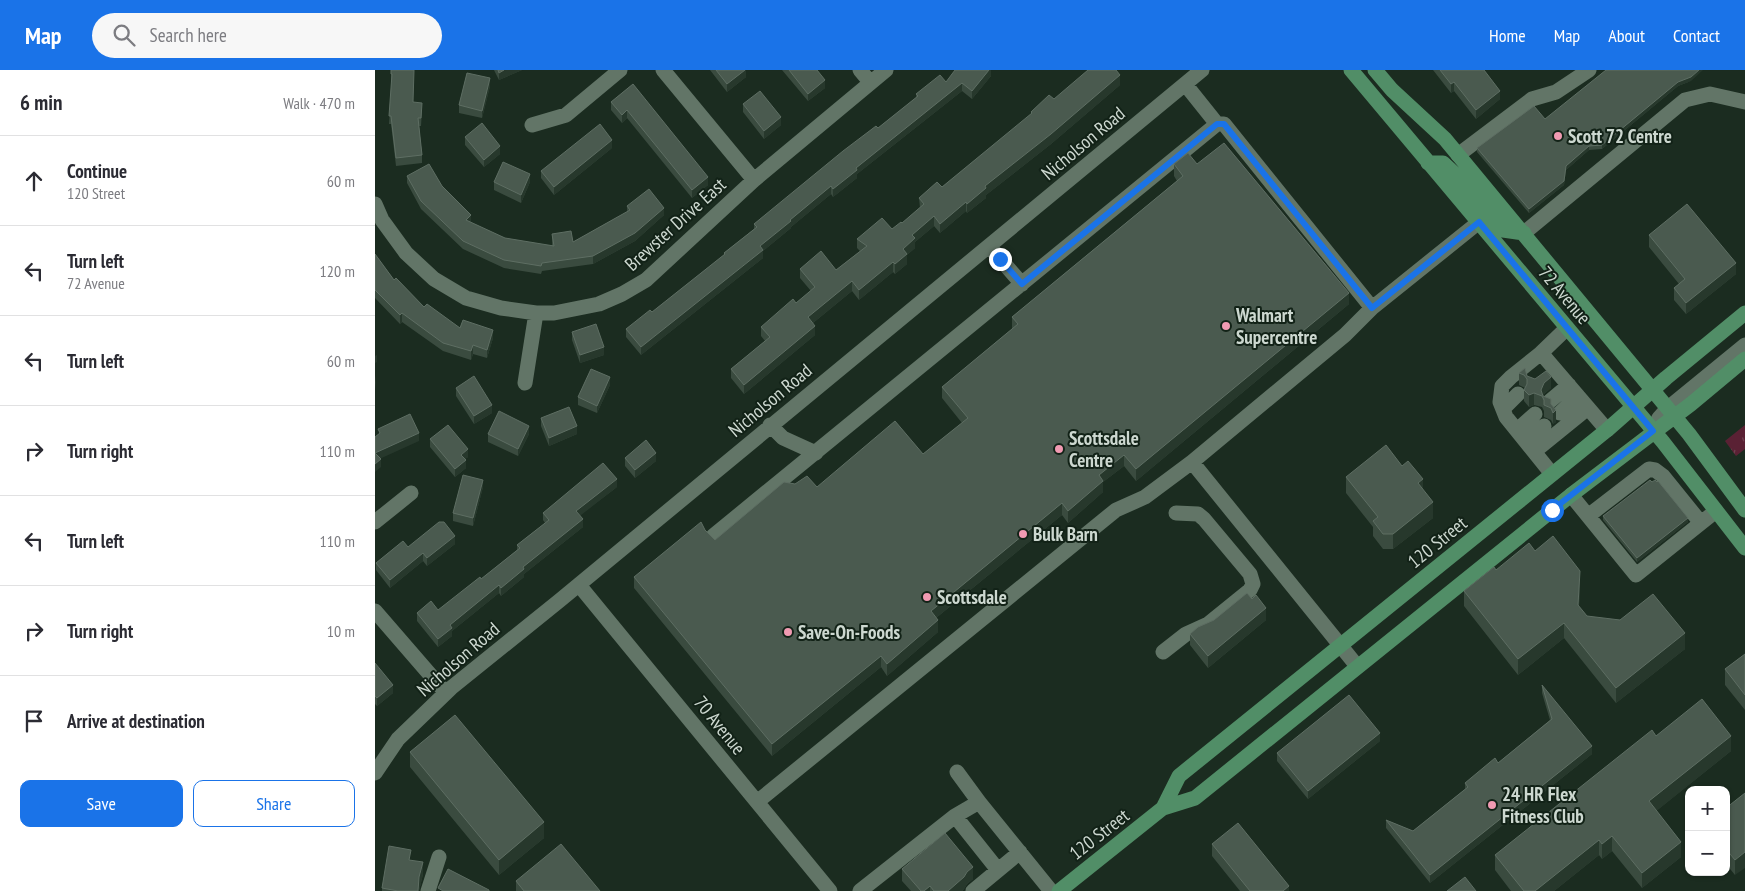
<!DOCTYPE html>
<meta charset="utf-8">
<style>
:root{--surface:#fff;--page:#f7f7f7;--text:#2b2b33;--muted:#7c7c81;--line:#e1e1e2;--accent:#1a73e8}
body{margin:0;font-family:"PT Sans Narrow",sans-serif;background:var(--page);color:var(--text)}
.controls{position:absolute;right:15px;bottom:15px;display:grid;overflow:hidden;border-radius:10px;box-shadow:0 1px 4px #0004}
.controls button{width:45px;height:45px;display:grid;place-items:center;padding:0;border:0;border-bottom:1px solid var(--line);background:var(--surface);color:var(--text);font:25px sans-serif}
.stop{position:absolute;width:15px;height:15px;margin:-11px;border:4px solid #1a73e8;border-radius:50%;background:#fff}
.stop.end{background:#1a73e8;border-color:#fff;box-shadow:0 1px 5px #0008}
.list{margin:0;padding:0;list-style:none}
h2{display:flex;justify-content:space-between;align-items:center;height:65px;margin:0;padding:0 20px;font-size:21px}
h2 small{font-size:16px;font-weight:400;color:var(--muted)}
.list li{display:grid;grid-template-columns:32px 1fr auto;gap:15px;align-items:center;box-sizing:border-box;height:90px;padding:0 20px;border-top:1px solid var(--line)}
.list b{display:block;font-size:19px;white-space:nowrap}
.list p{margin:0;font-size:16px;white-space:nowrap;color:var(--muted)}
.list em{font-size:16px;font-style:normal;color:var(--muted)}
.actions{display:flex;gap:10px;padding:15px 20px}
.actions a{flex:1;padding:11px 0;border:1px solid var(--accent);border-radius:10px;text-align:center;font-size:18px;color:var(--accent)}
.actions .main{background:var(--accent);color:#fff}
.icon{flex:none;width:28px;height:28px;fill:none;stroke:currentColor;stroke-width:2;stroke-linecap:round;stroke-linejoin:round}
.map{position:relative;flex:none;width:1370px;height:821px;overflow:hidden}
header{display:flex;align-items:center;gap:30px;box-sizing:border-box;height:70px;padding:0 25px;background:var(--accent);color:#fff}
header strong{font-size:24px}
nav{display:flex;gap:28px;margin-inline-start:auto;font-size:18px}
.search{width:350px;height:45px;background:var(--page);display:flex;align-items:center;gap:12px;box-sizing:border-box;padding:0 18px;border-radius:28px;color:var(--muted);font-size:19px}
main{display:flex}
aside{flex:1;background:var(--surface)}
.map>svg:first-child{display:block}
.grass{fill:url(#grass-tufts)}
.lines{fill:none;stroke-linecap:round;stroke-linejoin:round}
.minor{stroke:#627567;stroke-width:15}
.major{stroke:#518e67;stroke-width:15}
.wall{fill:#3a4b3f}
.shaded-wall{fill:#27382c}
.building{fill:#4a5a4f;stroke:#5e6e63}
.route{stroke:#1a73e8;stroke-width:6}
.poi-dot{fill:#f19ab2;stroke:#122217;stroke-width:2}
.labels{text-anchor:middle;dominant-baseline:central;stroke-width:4;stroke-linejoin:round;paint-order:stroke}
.poi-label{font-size:19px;font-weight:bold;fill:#cdd8d0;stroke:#122217;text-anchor:start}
.street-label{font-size:19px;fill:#cdd8d0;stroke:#122217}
</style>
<header>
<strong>Map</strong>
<div class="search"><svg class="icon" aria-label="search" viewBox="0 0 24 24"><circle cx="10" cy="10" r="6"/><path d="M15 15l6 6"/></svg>Search here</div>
<nav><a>Home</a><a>Map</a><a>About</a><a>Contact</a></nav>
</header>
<main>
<aside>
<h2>6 min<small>Walk · 470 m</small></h2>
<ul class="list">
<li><svg class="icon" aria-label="ahead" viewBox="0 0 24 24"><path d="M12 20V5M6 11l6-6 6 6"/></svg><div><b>Continue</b><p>120 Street</p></div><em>60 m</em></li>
<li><svg class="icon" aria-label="left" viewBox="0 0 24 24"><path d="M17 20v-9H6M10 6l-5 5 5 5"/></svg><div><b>Turn left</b><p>72 Avenue</p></div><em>120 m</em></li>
<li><svg class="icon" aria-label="left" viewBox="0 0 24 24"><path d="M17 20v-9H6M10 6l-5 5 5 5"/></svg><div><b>Turn left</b></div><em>60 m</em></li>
<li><svg class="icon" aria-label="right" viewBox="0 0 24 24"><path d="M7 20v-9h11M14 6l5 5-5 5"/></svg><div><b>Turn right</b></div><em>110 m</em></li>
<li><svg class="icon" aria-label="left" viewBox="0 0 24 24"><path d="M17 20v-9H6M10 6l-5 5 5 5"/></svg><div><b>Turn left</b></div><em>110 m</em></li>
<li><svg class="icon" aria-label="right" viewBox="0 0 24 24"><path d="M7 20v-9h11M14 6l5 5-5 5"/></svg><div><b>Turn right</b></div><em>10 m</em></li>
<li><svg class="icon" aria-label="arrive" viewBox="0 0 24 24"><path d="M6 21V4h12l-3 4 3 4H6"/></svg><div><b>Arrive at destination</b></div></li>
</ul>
<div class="actions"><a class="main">Save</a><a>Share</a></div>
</aside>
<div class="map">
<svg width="1370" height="821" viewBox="0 0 1370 821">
<defs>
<pattern id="grass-tufts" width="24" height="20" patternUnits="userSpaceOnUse" patternTransform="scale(1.25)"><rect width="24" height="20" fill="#5a2134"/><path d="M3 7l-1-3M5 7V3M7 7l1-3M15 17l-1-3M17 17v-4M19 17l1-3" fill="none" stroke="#704050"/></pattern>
</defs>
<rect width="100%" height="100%" fill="#1b2c20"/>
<!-- grass -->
<path class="grass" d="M1370 355V379L1361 386 1350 371Z"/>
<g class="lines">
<!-- minor -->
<path class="minor" d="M288 0 379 110
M485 0 495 12
M810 14 842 54H849L997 238
M157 55 191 45 245 0
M1083 85 1157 29 1181 22 1214 0
M0 134 7 150 31 183 59 209 91 228 126 238 161 243H179L224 234 247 224 271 210 379 110 511 0
M1149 163 1310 30 1335 24 1370 32
M614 176 647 214
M1192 258 1166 283 1232 360
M1166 283 1136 307 1127 316 1125 332 1131 347 1177 404
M150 313 161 243
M1175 331 1194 315
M1128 339 1143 324
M1185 343 1203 326
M395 355 408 368 441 383
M1142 360 1160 344
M1278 361 1284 348 1293 338 1370 275
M1151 371 1169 356
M1160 381 1213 338
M817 392 982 596
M1196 425 1261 505 1341 441
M1213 446 1274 399 1280 400 1288 406 1326 453
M0 452 36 423
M338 466 842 54
M204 515 455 821
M0 541 71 623
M788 582 811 564 833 554 875 520 878 514 875 504 829 449 823 444 801 443
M582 702 604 732
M0 703 23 669 76 618 184 531 827 0
M382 732 741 440 770 427 817 392 970 265 997 238 1104 152
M580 746 623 800
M53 821 64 787
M485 821 580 746 604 732 676 821
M598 821 645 782"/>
<!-- major -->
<path class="major" d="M976 0 1288 372 1370 478
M1000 0 1017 20 1070 69 1314 364 1370 440
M1053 93H1068L1083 107 1128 160 1149 163
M788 738 804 706 1232 360 1291 308 1370 243
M684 821 788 738 820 728 1196 425 1316 334 1370 289"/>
</g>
<!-- wall -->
<path class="wall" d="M16 0 38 32 47 40 46 56H44L47 85V93L21 96 16 54H14L17 12H16Z
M119 0H147L124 10Z
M335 0H371V7L352 22Z
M407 0H442L450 18 433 31Z
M616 0V6L597 29 587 21 482 104V108L458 127 456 124 416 157V158L388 181V188L266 285 251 267V259L277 242 349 185V183L379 159V154L503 58 541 28V24L571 12Z
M1058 0H1109L1125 29 1101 49 1079 21 1076 23Z
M1316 11 1303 16 1227 79 1214 80 1191 100 1189 115 1154 143 1102 82V78L1170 49Z
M258 14 333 115 317 128 252 48 247 53 236 40V32Z
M745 15 676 74 611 125V128L592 143 591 141 565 163 559 156 540 172V178L532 185V194L520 204 518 202 484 230 477 221 438 253 440 265 369 324 356 308V299L390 271 386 266V257L421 233 436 221 425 208V199L461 200 485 181 482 178V169L517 159 527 153 545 138 544 128 567 117 656 45V42L679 29Z
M115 16 107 48 84 43V35Z
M368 34 406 55 389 69 368 42Z
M90 67 125 84 109 97 90 75Z
M237 78 179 125 166 108V101Z
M799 94H822L974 234 761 411 749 396 728 412V422L693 453 687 445 561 548 563 562 512 606 506 597 397 686 259 518V507L330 460 340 470 420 414 442 417 548 384 587 353 567 328V317L637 259V247L802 111 799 106Z
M32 106 67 116 96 153 130 168 177 176V164L198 172 252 142V136L289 145 260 171 218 194 167 201 166 204 129 198 88 179 46 139 32 113Z
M119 112H155L146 133 119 120Z
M1274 165 1361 204 1311 244 1299 230V218L1304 214 1274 177Z
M0 184 19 210 49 237 85 258 118 268 112 288 98 284 96 290 68 281 27 252 25 254 0 228Z
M197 262 229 285 205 293 197 270Z
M1144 303 1152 306 1176 318 1169 324 1168 326 1176 334 1181 352 1178 354 1176 350 1169 347V341L1167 337 1159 335 1154 337 1149 331V320L1150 318 1144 315Z
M235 315 222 343 203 335V327Z
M81 318 117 343 99 354 81 326Z
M166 348 202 364 174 376 166 356Z
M113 364H154L143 386 113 372Z
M55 369 93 387 90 389 91 398 80 407 55 377Z
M250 388 281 391 260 408 250 396Z
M971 407 1048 420 1058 448 1018 479H1008L998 466V457L971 423Z
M108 417 98 456 78 451V443Z
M242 417 205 445 208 457 149 504V507L126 526 124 523 77 561V566L63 577 42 551V543L63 540 106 509 142 480V475L170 453 168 450V443Z
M1228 446 1313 452 1262 492 1228 450Z
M80 474 52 496 48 491 15 518 1 500V493L33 477Z
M1160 481 1205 516 1204 537 1212 546 1310 579 1241 633 1189 568 1143 605 1089 536V521L1121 500Z
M877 529 891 550 833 598 815 575V564Z
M1370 584V640L1350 615V599Z
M0 593 18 623 2 636 0 634Z
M1167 615 1217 684 1055 813 1011 758V750L1038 761 1090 719V713L1123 693 1175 650 1167 623Z
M1281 666 1356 681 1281 741 1306 787 1267 818 1237 781 1227 789 1224 785 1179 821H1136L1120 800V785Z
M1005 671 933 729 902 691V683Z
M35 682 169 768 124 805 35 697Z
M1370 723 1360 805 1351 794V738Z
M837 774 914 821H865L837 786Z
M36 790 48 804 44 821H7V818Z
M527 799 598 809 592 814 589 819 587 821H536L527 811Z
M141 811 225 821H141Z"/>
<!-- shaded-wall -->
<path class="shaded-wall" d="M129 0H147L124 10V3Z
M370 0H371V7L352 22V14Z
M614 0H616V6L597 29V21Z
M1324 0H1328L1316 11 1303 16 1227 79V75L1303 12Z
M745 5V15L676 74 611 125V128L592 143V134L610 116Z
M115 8V16L107 48V41Z
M450 10V18L433 31V24Z
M1079 12V21L1076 23V14Z
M587 13V21L482 104V108L458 127V119L481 98Z
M1125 21V29L1101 49V40Z
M252 40V48L247 53V45Z
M406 47V55L389 69V61Z
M237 70V78L179 125V117Z
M125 76V84L109 97V90Z
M1214 76V80L1191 100 1189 115 1154 143V139L1191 96Z
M155 104V112L146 133V125Z
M333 107V115L317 128V120Z
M456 116V124L416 157V158L388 181V188L266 285V277L415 150Z
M591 132V141L565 163V154Z
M289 138V145L260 171 218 194V186Z
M96 145V153L91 150Z
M559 146V156L540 172V178L532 185V194L520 204V194L528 179 537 165Z
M518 192V202L484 230V220Z
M1361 193V204L1311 244V233Z
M477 211V221L433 257V247Z
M974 223V234L761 411V399Z
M27 243V252L25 254V245Z
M440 256V265L369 324V315Z
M118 260V268L112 288V280Z
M98 275V284L96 290V281Z
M229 277V285L205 293V285Z
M2 285V292L0 293V286Z
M1 305V313L0 320V312Z
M235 307V315L222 343V336Z
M1176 307V318L1169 324 1168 327 1166 320 1169 313Z
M1159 323V335L1154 337V325Z
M117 335V343L99 354V346Z
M1181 340V352L1178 354V343Z
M154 356V364L143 386V379Z
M202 356V364L174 376V368Z
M44 363V371L0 391V383Z
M93 379V387L86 392V385Z
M281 383V391L260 408V400Z
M749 385V396L728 412V422L693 453V441L724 405Z
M6 389V397L0 402V394Z
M91 390V398L80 407V399Z
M242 409V417L201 449V441Z
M1048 409V424L1043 413Z
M108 410V417L98 456V448Z
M1058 432V448L1018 479V464Z
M687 433V445L556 552V541Z
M1313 448V452L1262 492V488Z
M208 449V457L149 504V507L126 526V518L148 497Z
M80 466V474L52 496V488Z
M48 483V491L15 518V510Z
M1205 501V516L1203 551V535Z
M124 515V523L77 561V566L63 577V569L75 555Z
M891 538V550L833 598V586Z
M563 550V562L512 606V594Z
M1189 553V568L1143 605V589Z
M1310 563V579L1241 633V618Z
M506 586V597L397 686V674Z
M18 615V623L2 636V628Z
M1005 663V671L933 729V721Z
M1356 666V681L1274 747V731Z
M1217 676V684L1055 813V805Z
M169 752V768L124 805V790Z
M1237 766V781L1227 789V774Z
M1224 770V785L1179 821H1160Z
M1306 772V787L1267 818V803Z
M1370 782V798L1360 805V790Z
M48 792V804L44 821H43L44 807Z
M598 797V809L592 814 589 819 587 821H573Z
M555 816V821H549Z
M914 816V821H908Z"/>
<!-- building -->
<path class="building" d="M16 0H39L38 32 47 33 46 48H43L47 85 21 88 16 46H14L17 4H16Z
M123 0H129L124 3Z
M341 0H370L352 14Z
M414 0H442L450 10 433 24Z
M580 0H614L597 21 587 13 481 98 482 100 458 119 456 116 415 150 416 151 385 176 388 180 266 277 251 259 275 240 277 242 350 184 349 183 382 157 379 154 468 81 501 56 503 58 543 26 541 24 565 5 571 12Z
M713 0H741L745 5 676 64 610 116 611 118 592 134 591 132 565 154 559 146 537 165 540 168 528 179 532 184 520 194 518 192 484 220 477 211 433 247 440 256 369 315 356 299 395 267 386 257 418 229 421 233 440 217 425 199 446 181 461 200 492 176 482 169 507 148 517 159 526 152 527 153 549 134 544 128 562 112 567 117 657 43 656 42 674 25 679 29Z
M1065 0H1109L1125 21 1101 40 1079 12 1076 14Z
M1231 0H1324L1316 7 1303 12 1227 75 1214 76 1191 96 1189 111 1154 139 1102 78 1159 36 1170 49Z
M92 3 115 8 107 41 84 35Z
M258 14 333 107 317 120 252 40 247 45 236 32Z
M385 21 406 47 389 61 368 34Z
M107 53 125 76 109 90 90 67Z
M225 54 237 70 179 117 166 101Z
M849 73 974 223 761 399 749 385 724 405 728 411 693 441 687 433 556 541 563 550 512 594 506 586 397 674 259 507 326 452 330 460 340 470 409 412 420 414 432 406 442 417 520 351 548 384 593 348 567 317 643 254 637 247 808 106 799 94 813 83 822 94Z
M128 92 155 104 146 125 119 112Z
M54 94 67 116 96 145 91 150 130 168 179 176 177 164 196 161 198 172 255 140 252 136 274 119 289 138 260 163 218 186 167 193 166 196 129 190 88 171 46 131 32 106Z
M1312 134 1361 193 1311 233 1299 218 1310 209 1274 165Z
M0 184 19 210 21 208 49 237 52 234 85 258 88 250 118 260 112 280 98 275 96 281 68 273 27 243 25 245 0 220Z
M221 254 229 277 205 285 197 262Z
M1150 298 1152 306 1160 309 1171 301 1176 307 1169 313 1166 320 1168 326 1176 329V334L1181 340 1178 343 1176 338 1169 335V330L1167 326 1159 323 1154 325 1149 320 1152 314V309L1149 305 1144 303Z
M216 299 235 307 222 336 203 327Z
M99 306 117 335 99 346 81 318Z
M194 337 202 356 174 368 166 348Z
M124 341 154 356 143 379 113 364Z
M35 344 44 363 0 383 6 389 0 394V367L5 363 3 359Z
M73 355 93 379 86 385 91 390 80 399 55 369Z
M271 370 281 383 260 400 250 388Z
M1011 375 1027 396 1033 391 1048 409 1043 413 1058 432 1018 464H1008L998 451 1003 447 971 407Z
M228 393 242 409 201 441 208 449 148 497 149 499 126 518 124 515 75 555 77 558 63 569 42 543 56 531 63 540 105 507 106 509 145 478 142 475 174 450 168 443Z
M88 405 108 410 98 448 78 443Z
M1275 410 1277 412 1280 410 1282 412 1283 411 1313 448 1262 488 1228 446Z
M64 452H69L80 466 52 488 48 483 15 510 1 493 28 471 33 477Z
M1178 466 1205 501 1203 535 1212 546 1245 550 1278 524 1310 563 1241 618 1189 553 1143 589 1089 521 1119 497 1121 500 1154 473 1160 481Z
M872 523 877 529 881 525 891 538 833 586 815 564 823 557 839 550Z
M1370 584V625L1350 599Z
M0 593 18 615 2 628 0 626Z
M1167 615 1217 676 1055 805 1011 750 1038 761 1093 717 1090 713 1120 688 1123 693 1177 649Z
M974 625 1005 663 933 721 902 683Z
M1327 629 1356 666 1274 731 1306 772 1267 803 1237 766 1227 774 1224 770 1160 821H1149L1120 785 1277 660 1281 666Z
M80 645 169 752 124 790 35 682Z
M1370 723V782L1360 790 1351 779V738Z
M863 753 914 816 908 821H875L837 774Z
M570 763 598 797 592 802 589 807 573 821H559L555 816 549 821H546L527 799Z
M186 774 225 821H149L141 811Z
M14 776 36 780 34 790 48 792 44 807 43 821H23L7 818Z
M73 799 114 820V821H68L63 818Z
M1090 807 1101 821H1072Z"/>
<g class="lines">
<!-- route -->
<path class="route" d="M625 189 647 214 842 54H849L997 238 1104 152 1278 361 1177 440"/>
</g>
<!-- markers -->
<g class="poi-dot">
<circle cx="1183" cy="66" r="5"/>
<circle cx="851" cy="256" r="5"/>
<circle cx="684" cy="379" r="5"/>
<circle cx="648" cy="464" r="5"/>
<circle cx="552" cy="527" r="5"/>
<circle cx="413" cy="562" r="5"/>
<circle cx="1117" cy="735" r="5"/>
</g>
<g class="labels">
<!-- poi labels -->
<g class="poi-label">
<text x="1193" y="66">Scott 72 Centre</text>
<text x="861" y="245">Walmart<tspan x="861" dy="22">Supercentre</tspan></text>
<text x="694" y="368">Scottsdale<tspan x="694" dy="22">Centre</tspan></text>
<text x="658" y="464">Bulk Barn</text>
<text x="562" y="527">Scottsdale</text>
<text x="423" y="562">Save-On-Foods</text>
<text x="1127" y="724">24 HR Flex<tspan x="1127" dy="22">Fitness Club</tspan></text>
</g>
<!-- street labels -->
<g class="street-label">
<text transform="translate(708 73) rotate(-40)">Nicholson Road</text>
<text transform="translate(300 154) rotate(-42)">Brewster Drive East</text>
<text transform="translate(1190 225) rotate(50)">72 Avenue</text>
<text transform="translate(395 330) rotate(-40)">Nicholson Road</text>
<text transform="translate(1062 472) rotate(-39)">120 Street</text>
<text transform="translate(83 589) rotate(-41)">Nicholson Road</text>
<text transform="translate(345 655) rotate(51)">70 Avenue</text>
<text transform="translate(724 764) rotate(-38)">120 Street</text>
</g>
</g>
</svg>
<div class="controls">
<button>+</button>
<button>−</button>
</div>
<div class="stop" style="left:1177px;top:440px"></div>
<div class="stop end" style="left:625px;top:189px"></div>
</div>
</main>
